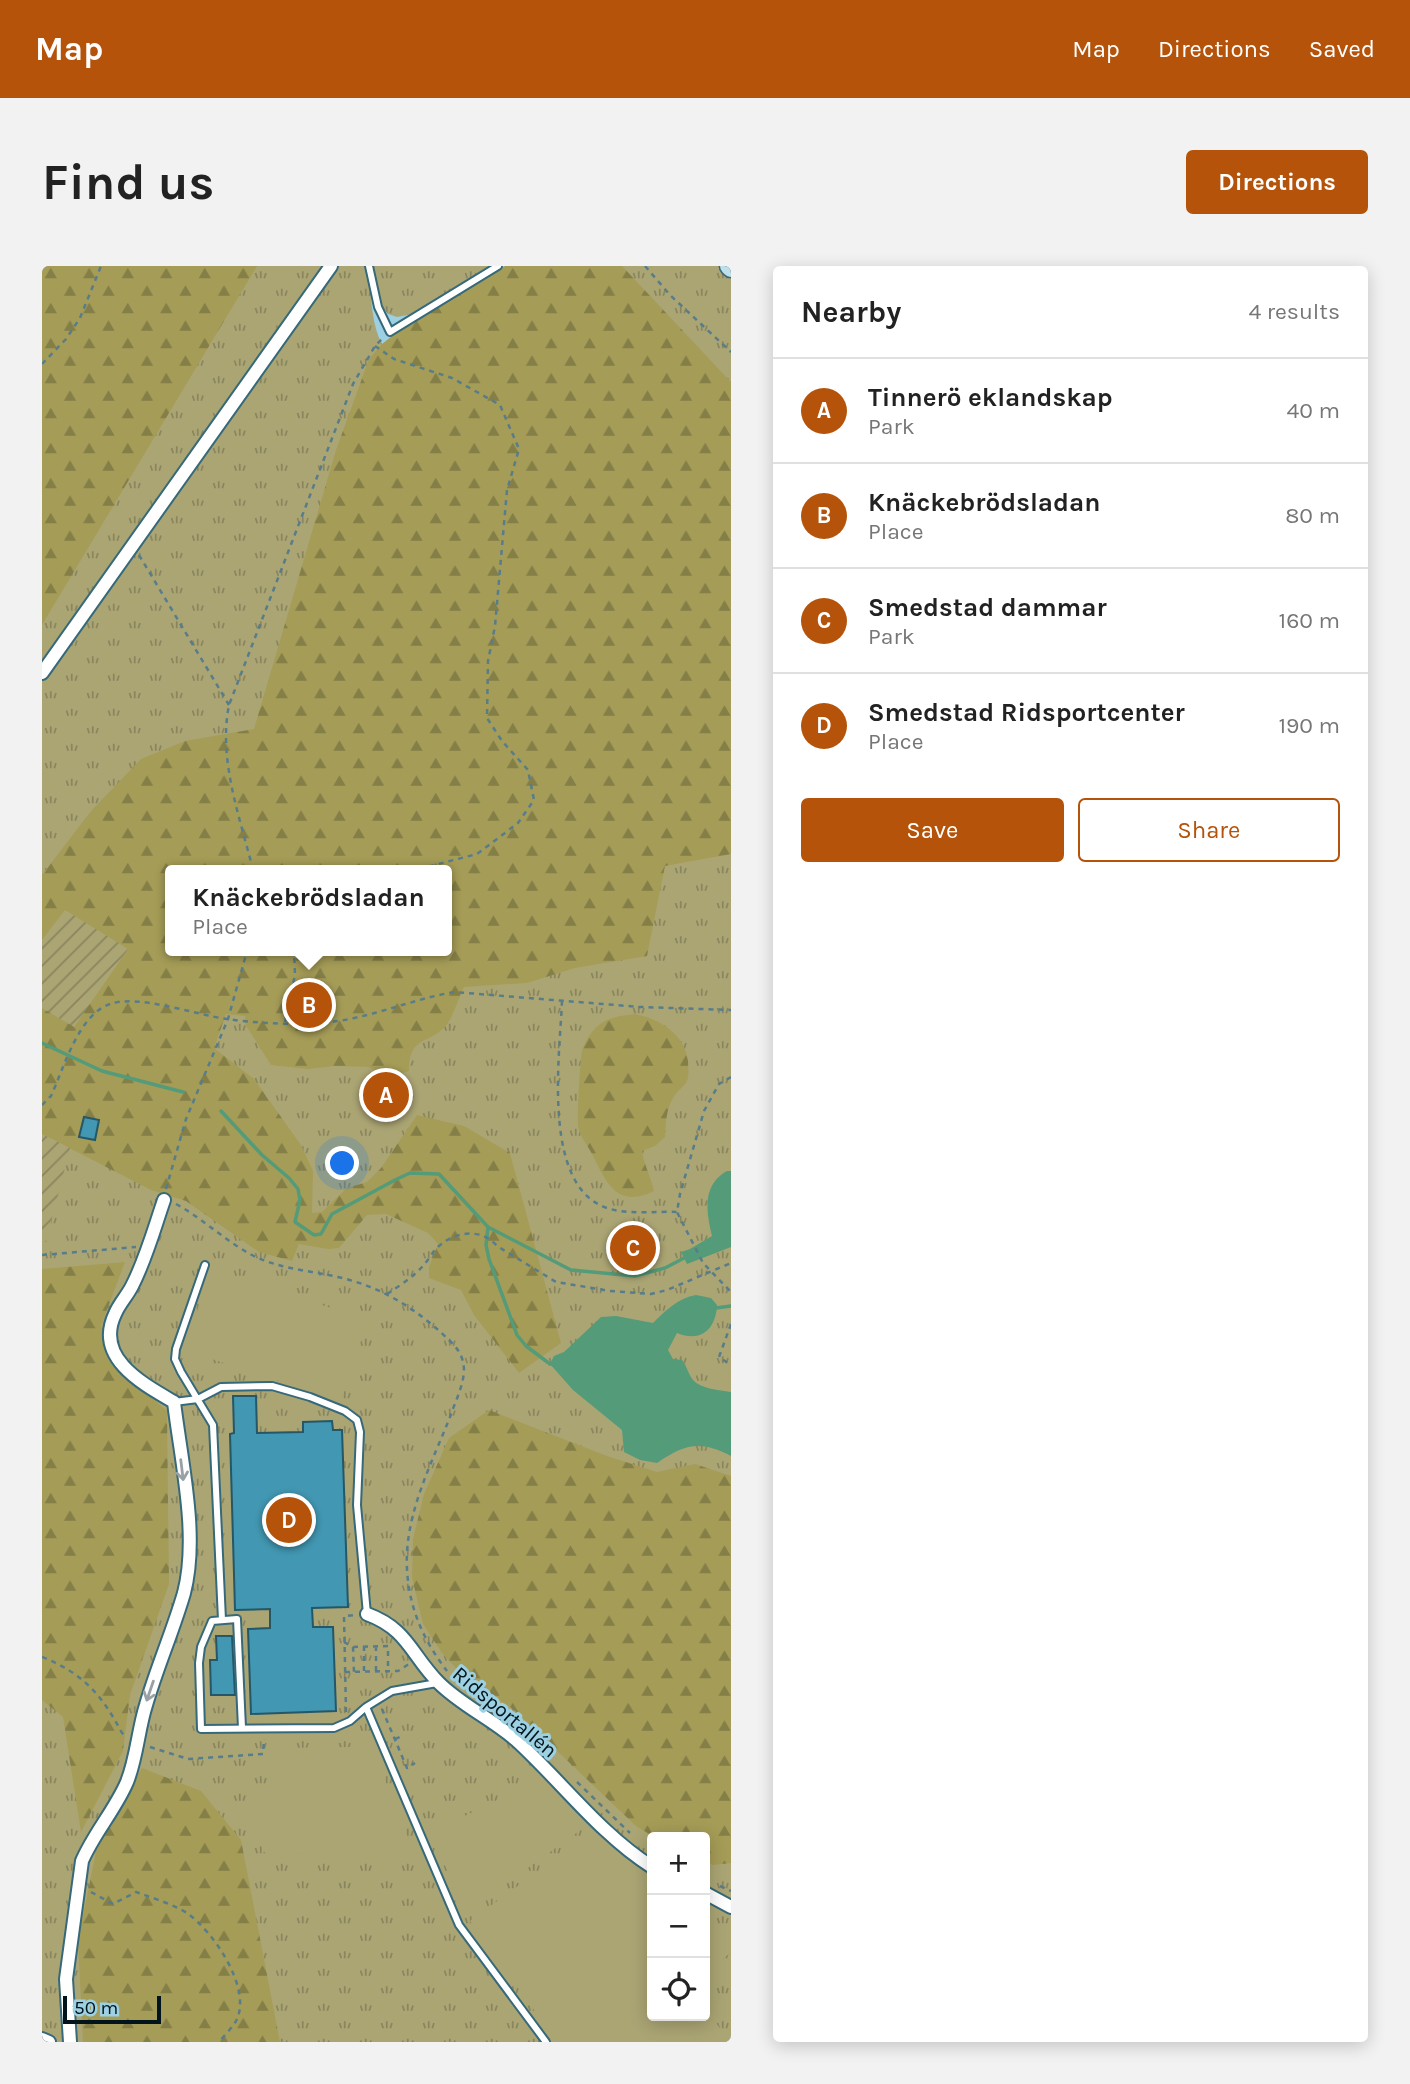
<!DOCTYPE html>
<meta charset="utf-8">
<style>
:root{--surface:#fff;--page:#f2f2f2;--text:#222;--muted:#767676;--line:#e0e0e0;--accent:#b45309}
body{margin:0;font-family:Karla,sans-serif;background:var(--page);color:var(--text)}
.controls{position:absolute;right:21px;bottom:21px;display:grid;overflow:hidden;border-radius:7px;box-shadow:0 4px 18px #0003}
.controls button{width:63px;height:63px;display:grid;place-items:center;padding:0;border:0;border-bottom:2px solid var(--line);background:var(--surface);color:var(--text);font:35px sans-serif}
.scale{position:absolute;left:21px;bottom:18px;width:98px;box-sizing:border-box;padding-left:7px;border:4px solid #02141b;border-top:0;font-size:19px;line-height:24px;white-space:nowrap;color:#02141b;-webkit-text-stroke:5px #9cd0e2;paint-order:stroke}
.you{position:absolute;left:301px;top:898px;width:24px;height:24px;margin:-18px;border:5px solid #fff;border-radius:50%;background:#1a73e8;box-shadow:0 0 0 10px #1a73e833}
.badge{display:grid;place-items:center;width:46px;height:46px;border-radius:50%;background:var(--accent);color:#fff;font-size:23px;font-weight:700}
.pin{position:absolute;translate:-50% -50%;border:4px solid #fff;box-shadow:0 2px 7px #0006}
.popup{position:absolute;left:123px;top:599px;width:287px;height:91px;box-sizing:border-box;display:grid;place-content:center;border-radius:7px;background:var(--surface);filter:drop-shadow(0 2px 5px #0005);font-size:23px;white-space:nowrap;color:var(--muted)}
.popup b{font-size:26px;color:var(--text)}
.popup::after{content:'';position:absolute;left:50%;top:100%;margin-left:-14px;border:14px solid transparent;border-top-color:var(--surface)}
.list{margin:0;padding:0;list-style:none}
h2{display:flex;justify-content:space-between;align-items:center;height:91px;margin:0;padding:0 28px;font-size:30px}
h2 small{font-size:23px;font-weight:400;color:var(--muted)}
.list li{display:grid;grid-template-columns:46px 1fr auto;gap:21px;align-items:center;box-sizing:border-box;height:105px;padding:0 28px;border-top:2px solid var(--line)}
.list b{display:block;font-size:26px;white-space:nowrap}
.list p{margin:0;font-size:23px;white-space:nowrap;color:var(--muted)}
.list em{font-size:23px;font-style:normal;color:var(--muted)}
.actions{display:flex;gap:14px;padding:21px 28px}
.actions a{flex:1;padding:16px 0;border:2px solid var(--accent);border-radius:7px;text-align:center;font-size:24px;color:var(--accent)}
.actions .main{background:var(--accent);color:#fff}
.icon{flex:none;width:38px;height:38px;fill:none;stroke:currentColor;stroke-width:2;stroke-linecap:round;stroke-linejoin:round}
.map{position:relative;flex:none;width:689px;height:1776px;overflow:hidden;border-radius:7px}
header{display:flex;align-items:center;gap:42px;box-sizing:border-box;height:98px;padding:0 35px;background:var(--accent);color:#fff}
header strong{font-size:33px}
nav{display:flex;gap:38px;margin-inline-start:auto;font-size:24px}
.intro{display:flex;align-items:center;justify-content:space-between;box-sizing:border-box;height:168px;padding:0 42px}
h1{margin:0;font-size:49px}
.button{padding:18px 32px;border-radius:7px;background:var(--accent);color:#fff;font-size:24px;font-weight:700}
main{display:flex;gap:42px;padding:0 42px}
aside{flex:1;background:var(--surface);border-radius:7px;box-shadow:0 4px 18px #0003}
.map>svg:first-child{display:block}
.grass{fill:url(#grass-tufts);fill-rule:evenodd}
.forest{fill:url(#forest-firs);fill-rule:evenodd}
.garden{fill:url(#garden-furrows)}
.pitch{fill:#aba574}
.water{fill:#549b79}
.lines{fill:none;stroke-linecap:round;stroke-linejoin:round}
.stream{stroke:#549b79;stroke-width:3.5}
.building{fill:#4297b2;stroke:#245767;stroke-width:2}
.lane-casing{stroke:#366979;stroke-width:10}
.street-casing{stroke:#366979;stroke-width:16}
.secondary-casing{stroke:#366979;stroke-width:21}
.path{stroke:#587d8a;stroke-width:2.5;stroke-dasharray:5 5;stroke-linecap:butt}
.lane{stroke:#fff;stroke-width:6}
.street{stroke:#fff;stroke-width:12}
.secondary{stroke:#c0dfe8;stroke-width:18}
.oneway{stroke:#9aa1a4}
.labels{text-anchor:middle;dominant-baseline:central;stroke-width:6;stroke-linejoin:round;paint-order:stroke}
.street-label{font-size:21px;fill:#02141b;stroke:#9cd0e2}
</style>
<header>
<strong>Map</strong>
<nav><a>Map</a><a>Directions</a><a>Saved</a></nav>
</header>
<div class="intro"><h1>Find us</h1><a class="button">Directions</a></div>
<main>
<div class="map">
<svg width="689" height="1776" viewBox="0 0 689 1776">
<defs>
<pattern id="grass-tufts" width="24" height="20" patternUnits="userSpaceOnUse" patternTransform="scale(1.75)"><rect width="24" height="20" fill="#aba574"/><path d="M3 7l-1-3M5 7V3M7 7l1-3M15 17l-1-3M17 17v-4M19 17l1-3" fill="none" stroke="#89855e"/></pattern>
<pattern id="forest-firs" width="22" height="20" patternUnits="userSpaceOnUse" patternTransform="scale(1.75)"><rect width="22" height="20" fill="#a59c57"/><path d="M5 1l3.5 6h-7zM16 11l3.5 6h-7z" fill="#847e47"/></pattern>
<pattern id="garden-furrows" width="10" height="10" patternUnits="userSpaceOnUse" patternTransform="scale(1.75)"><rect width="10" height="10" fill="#aba574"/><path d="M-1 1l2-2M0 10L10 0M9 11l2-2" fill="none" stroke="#89855e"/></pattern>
</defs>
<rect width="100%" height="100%" fill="#9cd0e2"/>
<!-- grass -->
<path class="grass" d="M0 0H325C330 26 328 55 340 78L337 82 470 0H679L689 10V1776H0ZM129 604H405V685H129ZM610 1571H663V1750H610Z
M330 0H449L371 48 355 51 346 48 340 40Z"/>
<!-- forest -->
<path class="forest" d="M0 0H215L0 359Z
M463 0H580L689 116V588L623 600 605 690 533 702 485 717 422 721C416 733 411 752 403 761 385 779 367 770 367 805L350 810 326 801 293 800 266 803 229 799 203 758V750L184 748 172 782 212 813 259 879 271 905 270 947 280 946 305 922 325 916 339 902 375 849 422 860 468 887 519 1077 477 1107 432 1049 419 1024 387 1012V1001L396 978 386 967 344 948 325 949 297 982 286 983 257 978 250 995 217 986 144 935 109 924 0 868V609L49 545 99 493 143 475 212 463 294 184 327 93 340 78 355 66ZM129 604H405V685H129Z
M593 748C618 753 643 768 646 795 646 802 648 810 644 817 641 821 636 825 633 829 624 842 624 855 623 871L613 880 600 885C602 899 609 911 612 925 574 943 565 917 550 888 546 880 537 869 536 860 535 848 538 797 540 785 542 779 546 770 550 766 561 752 576 750 593 748Z
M83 996 59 1060 78 1105 125 1145 127 1318 88 1429 81 1485 39 1566 21 1451 0 1434V1003Z
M447 1144 565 1190 615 1206 653 1198 689 1210V1597L671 1599 663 1596V1571H612L594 1560 471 1443 424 1413 400 1387 381 1358 370 1312 371 1273 382 1228 407 1172Z
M100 1502 159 1525 199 1574 238 1776H41L36 1674 56 1576Z"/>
<!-- garden -->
<path class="garden" d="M23 644 86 683 32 761 0 742V674Z
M0 868 28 882 4 976H0Z"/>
<!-- pitch -->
<path class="pitch" d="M169 1003 326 1054 299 1135 142 1084Z
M312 1481 315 1487 321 1491 334 1492 373 1590 223 1587 196 1540 226 1520 229 1482Z
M498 1513 544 1560 422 1648 390 1566Z
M549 1566 610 1619V1750H663V1743L689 1776H515L428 1655Z
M663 1665 688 1687 663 1708Z"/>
<!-- water -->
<path class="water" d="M685 905H689V981L645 998 639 986 648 983 670 970C664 946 660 919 685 905Z
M654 1029 669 1032 675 1039C674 1063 659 1077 635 1067L626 1084 631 1093 640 1094C645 1100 646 1108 651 1114 659 1123 678 1124 689 1126V1190C658 1174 643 1178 615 1197L598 1194 582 1186 580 1164 531 1124 508 1098 512 1090 522 1086 559 1051 574 1050 611 1057C623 1045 636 1032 654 1029Z"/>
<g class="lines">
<!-- stream -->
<path class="stream" d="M0 777 60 805 141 826
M179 845 220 889 247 912 256 923 258 934 253 956 272 969 279 968 290 948 353 914 368 907 397 908 446 961 529 1004 593 1010 623 1002 644 991
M446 961 444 979 447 993 475 1069 484 1080 508 1098 513 1099
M674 1042 689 1040"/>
</g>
<!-- building -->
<path class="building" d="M282 731 283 745 252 747V733Z
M42 851 57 854 53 874 37 871Z
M191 1130H214L215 1167 261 1166V1156L290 1155 291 1164H300L306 1341 270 1342 271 1361H291L294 1445 209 1448 206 1363 228 1362V1343L193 1344 188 1168 192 1167Z
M174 1370H190L193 1429H169L168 1394H175Z"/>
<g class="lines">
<defs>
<path id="lane" d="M327 0 336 41 348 66 456 0
M163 999 134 1083 133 1093 139 1106 171 1159 180 1354
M132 1136 156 1133 179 1121 230 1120 268 1131 303 1145 315 1154 318 1166 315 1239 325 1348
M324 1441 417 1659 504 1776
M200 1462 195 1353 170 1355 159 1381 157 1397 159 1463 292 1462 308 1455 324 1441 350 1425 395 1417"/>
<path id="street" d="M0 407 289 0
M325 1348C366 1363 369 1389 397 1417 419 1439 450 1453 474 1474 519 1515 558 1568 610 1601
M663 1627 689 1641
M0 1773 7 1776
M28 1776 24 1713 40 1595C52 1567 73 1544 85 1516 95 1491 96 1464 104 1439 115 1401 131 1365 142 1327 157 1270 139 1195 132 1136 101 1118 52 1092 73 1048 77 1038 85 1030 90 1020 104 993 112 963 122 934"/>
<path id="secondary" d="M687 0 689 2"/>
</defs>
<!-- lane casing -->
<use href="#lane" class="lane-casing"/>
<!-- street casing -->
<use href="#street" class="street-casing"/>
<!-- secondary casing -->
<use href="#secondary" class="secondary-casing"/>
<!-- path -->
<path class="path" d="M603 0 628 29 689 86
M333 80 352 93 410 112 458 139 477 183 465 224 453 360 446 395 445 452 460 475 486 504 492 534 476 557 435 588 373 604
M0 98 24 73 38 52 59 0
M97 289 187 439
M211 604C198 551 176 494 187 439L311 118 333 80 340 73
M520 735C518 789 499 920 565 942 586 949 614 945 635 946
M243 756 253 709 252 685
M689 811 677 818 662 845 638 928 635 946 661 997 689 1026
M0 839 9 830C22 802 36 749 68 738 97 728 154 749 185 753 212 757 248 759 276 757 322 755 366 734 412 726L598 741 689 744
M124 923 144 853 186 753 205 685
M134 938C162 953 185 977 214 991 240 1003 269 1005 296 1011 341 1021 378 1045 410 1077 418 1085 422 1094 422 1105 421 1121 413 1136 408 1151 389 1199 362 1250 365 1303 367 1343 382 1375 405 1405
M0 989 94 981
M345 1028C357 1020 370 1012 380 1001 386 995 390 986 397 980 413 965 440 962 455 980L514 1016 568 1025 609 1028 625 1024 689 997
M689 1058 677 1091 689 1099
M302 1376 311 1381 312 1406
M322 1380V1405
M334 1380V1405
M311 1381 346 1380V1404
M0 1391C41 1407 60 1429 80 1467L83 1469
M303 1406 356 1405 367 1398
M340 1443 365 1502 373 1497
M304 1446 302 1350 314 1349
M353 1473 358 1471V1467
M108 1481 146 1493 221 1488 222 1473
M535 1516 588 1567
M678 1620 689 1625
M49 1626 71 1638 94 1626C111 1632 130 1638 145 1647 171 1665 211 1723 194 1755 190 1762 182 1770 177 1776"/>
<!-- lane -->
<use href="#lane" class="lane"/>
<!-- street -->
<use href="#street" class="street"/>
<!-- secondary -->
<use href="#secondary" class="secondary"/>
</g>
<!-- one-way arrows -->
<defs><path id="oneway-shaft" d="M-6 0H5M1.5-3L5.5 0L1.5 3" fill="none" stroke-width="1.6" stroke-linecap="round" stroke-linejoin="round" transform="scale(1.75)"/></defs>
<g class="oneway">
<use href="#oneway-shaft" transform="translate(140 1204) rotate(83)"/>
<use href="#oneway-shaft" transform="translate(108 1425) rotate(109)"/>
</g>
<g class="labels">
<!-- street labels -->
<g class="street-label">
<text transform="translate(463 1446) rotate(40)">Ridsportallén</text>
</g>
</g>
</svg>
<div class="controls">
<button>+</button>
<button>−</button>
<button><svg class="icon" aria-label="locate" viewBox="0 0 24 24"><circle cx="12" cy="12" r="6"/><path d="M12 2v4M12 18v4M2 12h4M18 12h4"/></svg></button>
</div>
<div class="scale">50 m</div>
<div class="you"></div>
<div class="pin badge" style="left:344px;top:829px">A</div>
<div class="pin badge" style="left:267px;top:739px">B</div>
<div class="popup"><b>Knäckebrödsladan</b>Place</div>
<div class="pin badge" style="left:591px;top:982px">C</div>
<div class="pin badge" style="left:247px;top:1254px">D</div>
</div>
<aside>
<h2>Nearby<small>4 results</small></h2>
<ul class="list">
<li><span class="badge">A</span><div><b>Tinnerö eklandskap</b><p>Park</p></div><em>40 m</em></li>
<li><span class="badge">B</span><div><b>Knäckebrödsladan</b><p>Place</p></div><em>80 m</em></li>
<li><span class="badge">C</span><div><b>Smedstad dammar</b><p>Park</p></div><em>160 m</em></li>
<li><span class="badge">D</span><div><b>Smedstad Ridsportcenter</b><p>Place</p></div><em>190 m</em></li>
</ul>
<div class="actions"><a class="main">Save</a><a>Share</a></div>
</aside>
</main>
